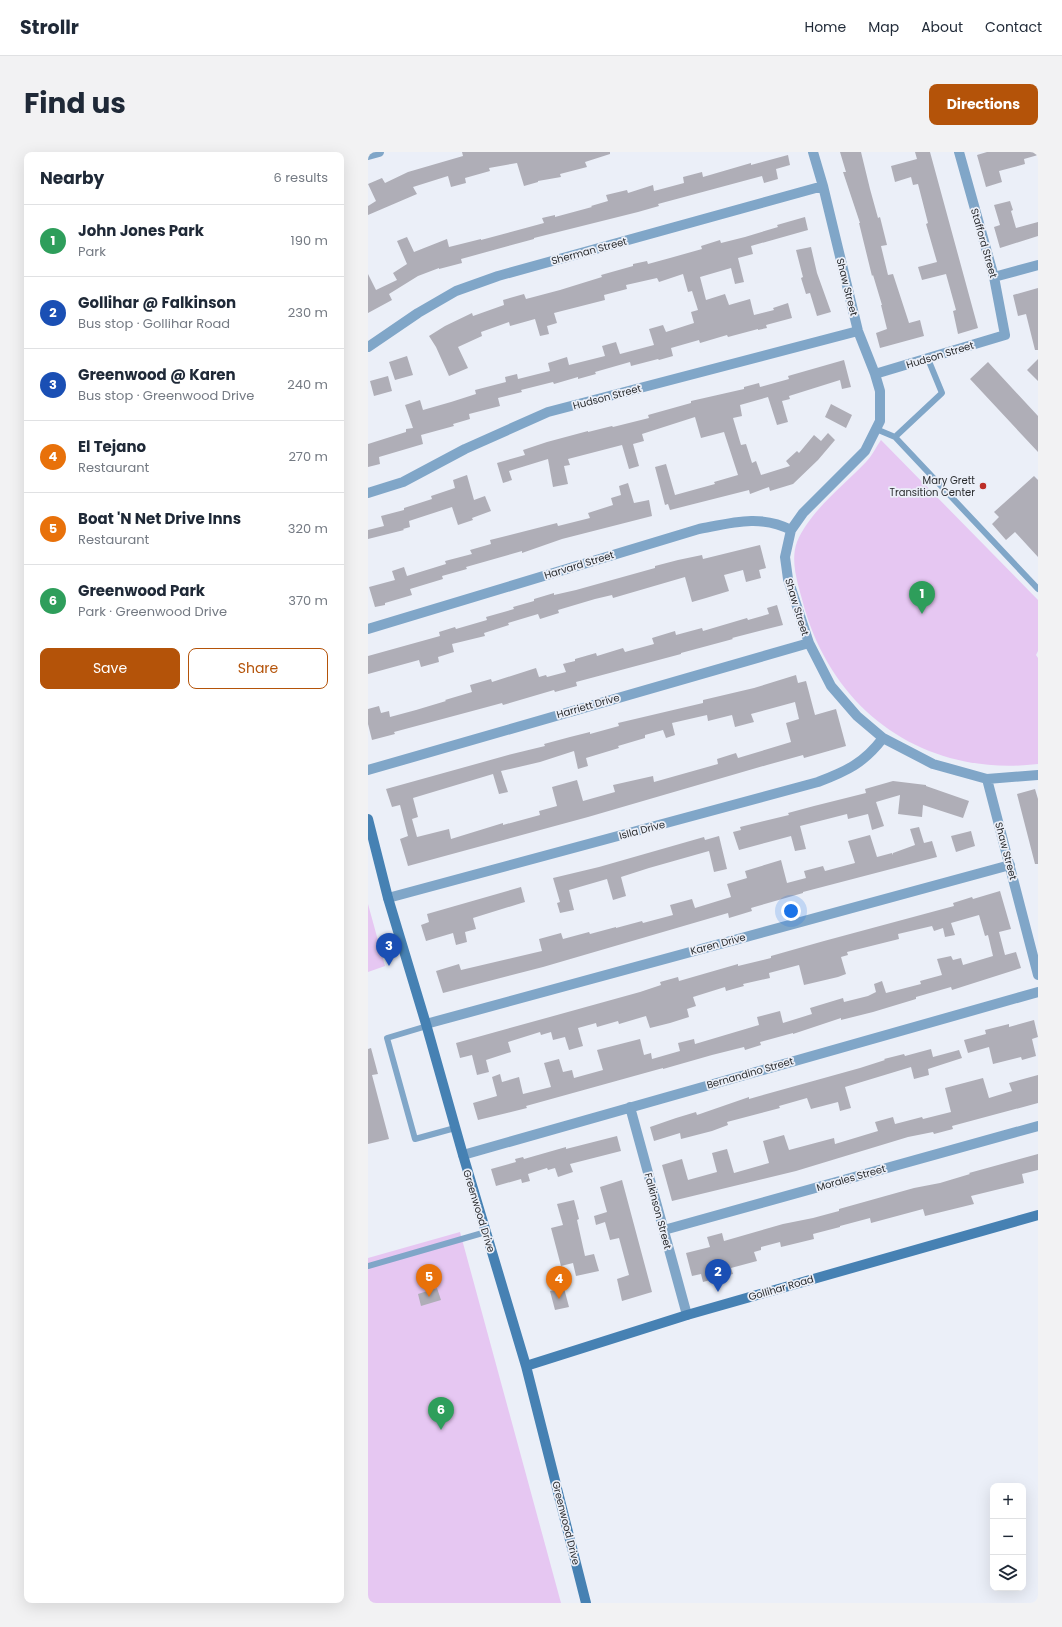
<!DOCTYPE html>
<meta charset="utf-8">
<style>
:root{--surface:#fff;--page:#f2f2f3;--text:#1f2937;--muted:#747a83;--line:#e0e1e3;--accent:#b45309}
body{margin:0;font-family:Poppins,sans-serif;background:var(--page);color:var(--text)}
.controls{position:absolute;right:12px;bottom:12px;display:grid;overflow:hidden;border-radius:8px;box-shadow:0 4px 16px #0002}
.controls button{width:36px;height:36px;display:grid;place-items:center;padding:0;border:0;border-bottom:1px solid var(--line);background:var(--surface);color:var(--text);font:20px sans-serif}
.you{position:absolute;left:423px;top:759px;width:14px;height:14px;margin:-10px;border:3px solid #fff;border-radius:50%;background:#1a73e8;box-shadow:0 0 0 6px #1a73e833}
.badge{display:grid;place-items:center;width:26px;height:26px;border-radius:50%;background:var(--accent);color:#fff;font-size:13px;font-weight:700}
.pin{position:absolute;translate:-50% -33px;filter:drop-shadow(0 1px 2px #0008)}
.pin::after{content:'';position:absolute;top:21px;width:14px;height:12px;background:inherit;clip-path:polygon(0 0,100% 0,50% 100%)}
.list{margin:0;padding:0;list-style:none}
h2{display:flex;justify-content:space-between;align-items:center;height:52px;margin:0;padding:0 16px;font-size:17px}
h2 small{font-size:13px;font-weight:400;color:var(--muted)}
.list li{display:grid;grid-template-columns:26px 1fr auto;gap:12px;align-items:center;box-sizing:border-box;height:72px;padding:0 16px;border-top:1px solid var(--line)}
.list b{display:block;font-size:15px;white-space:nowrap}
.list p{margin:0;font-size:13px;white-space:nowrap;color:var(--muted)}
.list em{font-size:13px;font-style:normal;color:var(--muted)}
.actions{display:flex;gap:8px;padding:12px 16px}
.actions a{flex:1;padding:9px 0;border:1px solid var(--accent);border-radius:8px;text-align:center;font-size:14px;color:var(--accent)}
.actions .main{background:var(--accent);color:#fff}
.icon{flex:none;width:22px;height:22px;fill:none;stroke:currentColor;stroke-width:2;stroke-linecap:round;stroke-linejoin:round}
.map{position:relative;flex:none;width:670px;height:1451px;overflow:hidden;border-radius:8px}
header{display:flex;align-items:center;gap:24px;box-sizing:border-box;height:56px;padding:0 20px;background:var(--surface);border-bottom:1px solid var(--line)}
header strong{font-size:19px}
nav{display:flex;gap:22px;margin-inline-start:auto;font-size:14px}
.intro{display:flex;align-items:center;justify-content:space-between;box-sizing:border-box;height:96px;padding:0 24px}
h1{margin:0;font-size:28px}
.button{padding:10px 18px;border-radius:8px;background:var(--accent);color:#fff;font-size:14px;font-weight:700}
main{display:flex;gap:24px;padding:0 24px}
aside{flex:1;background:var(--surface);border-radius:8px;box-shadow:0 4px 16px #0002}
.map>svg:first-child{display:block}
.green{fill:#e6c7f2}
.building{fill:#afaeb7;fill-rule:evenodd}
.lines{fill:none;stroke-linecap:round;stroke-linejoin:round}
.lane{stroke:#80a6c8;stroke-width:6}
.street{stroke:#80a6c8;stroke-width:10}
.secondary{stroke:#4681b3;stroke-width:10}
.poi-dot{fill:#bc2d27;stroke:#ebeff8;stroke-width:1.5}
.labels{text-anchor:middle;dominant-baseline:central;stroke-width:3.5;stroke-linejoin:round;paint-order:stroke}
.street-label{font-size:10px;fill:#292b2e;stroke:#ebeff8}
.poi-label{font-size:10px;fill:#292b2e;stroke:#ebeff8;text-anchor:end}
</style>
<header>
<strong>Strollr</strong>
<nav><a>Home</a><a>Map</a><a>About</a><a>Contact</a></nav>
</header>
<div class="intro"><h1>Find us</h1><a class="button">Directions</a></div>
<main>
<aside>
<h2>Nearby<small>6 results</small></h2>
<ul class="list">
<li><span class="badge" style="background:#2e9e5b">1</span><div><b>John Jones Park</b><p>Park</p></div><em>190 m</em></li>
<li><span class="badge" style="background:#1a4fb4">2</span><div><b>Gollihar @ Falkinson</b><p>Bus stop · Gollihar Road</p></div><em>230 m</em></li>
<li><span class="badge" style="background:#1a4fb4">3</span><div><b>Greenwood @ Karen</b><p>Bus stop · Greenwood Drive</p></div><em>240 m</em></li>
<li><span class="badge" style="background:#e8710a">4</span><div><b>El Tejano</b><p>Restaurant</p></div><em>270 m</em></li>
<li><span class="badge" style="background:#e8710a">5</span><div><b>Boat 'N Net Drive Inns</b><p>Restaurant</p></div><em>320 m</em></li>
<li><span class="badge" style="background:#2e9e5b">6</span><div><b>Greenwood Park</b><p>Park · Greenwood Drive</p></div><em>370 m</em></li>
</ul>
<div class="actions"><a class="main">Save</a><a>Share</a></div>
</aside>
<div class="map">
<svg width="670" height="1451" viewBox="0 0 670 1451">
<rect width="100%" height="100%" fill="#ebeff8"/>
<!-- green -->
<path class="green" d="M513 288 670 448V499L668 503 670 506V612C560 625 469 564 437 458 432 438 421 411 429 390 441 360 476 333 498 310 504 304 508 295 513 288Z
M0 752 17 814 0 820Z
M92 1080 193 1451H0V1106Z"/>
<!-- building -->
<path class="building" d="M94 0H242V2L217 10 219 15 192 22 193 25 170 29V30L156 34 149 11 121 16 122 19 97 26 98 31 83 35 80 24 45 35 49 42 0 63V54L8 49 0 32 14 26 17 31 40 20 95 4Z
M472 0H493L502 37 510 66 512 65 519 93 513 94 520 123 525 122 541 171 552 168 556 184 512 196 508 181 519 177 513 153H514L505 123 504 124 491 71H492L475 20H478Z
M547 0H562L610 176 590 182 585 159 588 158 578 122 554 128 550 115 569 110 558 72 560 71 550 32 545 33 543 25 527 30 523 14 549 7Z
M619 0H670V3L656 7 657 12 631 19 634 30 618 35 609 3Z
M420 3 422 13 408 17 410 27 396 31 394 24 290 52 291 54 270 60 166 86V87L93 107 94 111 71 117V116L50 124 21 142 24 148 0 161V122L8 138 29 128 25 121 39 112 29 89 39 85 46 100 79 87 81 95 113 87V88L176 71 174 66 187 63V65L224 55 223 54 240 49 238 43 259 38 260 41 285 33 286 39 316 31 315 25 334 20 335 25 383 11V13Z
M642 49 645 58 643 59 648 76 670 70V84L632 96 626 75 632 73 626 53Z
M437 65 440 78 383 94 385 102 370 106 376 130 367 132 363 116 332 125 338 148 357 142 361 153 382 147 386 163 406 158 405 156 420 151 424 166 398 173 399 176 390 178V177L360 185 359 183 332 191 331 188 303 196 305 204 291 208 290 207 263 214 262 210 227 220 228 222 210 227V225L186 232 185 230 153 238 154 240 130 246 132 254 101 262 102 267 85 272 86 274 53 283 55 292 11 305 12 312 0 315V292L38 280V277L45 276 37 253 52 248 55 258 83 250 108 242 107 238 138 230 137 225 149 222 150 227 182 219 180 211 199 205 201 213 237 204 234 194 248 190 252 202 286 193 281 177 295 173 298 180 326 171 323 160 330 158 324 139 320 140 315 122 291 130 289 126 258 133 259 137 236 143 237 148 186 161 189 171 179 174 181 182 172 184 167 167 142 174 141 170 113 180 114 184 90 195 100 216 81 224 68 195 61 184 77 174 104 161 105 164 136 153 135 148 156 142 158 147 192 138 234 125 233 123 265 114V112L279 109 280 112 302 106 334 97 333 94 352 88 353 91 377 85 410 75 409 73Z
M443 95 449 121 463 160 449 164 442 141 438 142 433 126 435 125 428 98Z
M670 136V198H667L658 162 650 164 645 143Z
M39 204 45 223 27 228 21 210Z
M670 207V229L659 218Z
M476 208 483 235 474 237 472 228 421 244 422 247 414 249 420 270 409 273 400 245 372 253 374 264 365 266 373 293 378 292 384 311 388 309 393 323 422 314 418 309 429 299 431 301 446 283 453 289 460 281 467 288 450 308 425 332 402 339 401 335 382 342 381 338 302 358 300 352 297 353 287 315 298 312 307 343 347 332 346 330 370 323 356 280 333 286 327 265 274 282 276 289 265 292 271 314 261 317 254 293 200 307 202 313 196 314 200 332 185 335 180 307 141 319 144 328 135 331 129 311 157 303 155 298 179 290 220 279V280L244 274 245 275 281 266 280 263 323 251V249L376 237V235L391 231 392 235 421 227 420 224Z
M620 210 670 264V300L602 227Z
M20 224 24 239 6 244 2 229Z
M463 252 484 263 478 276 457 265Z
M99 323 106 348 117 344 123 359 104 366 105 368 90 373 84 355 41 369 42 375 35 377 36 378 0 387V378L16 374 13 364 36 358V356L64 347 63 344 87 336 85 328Z
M666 324 670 328V405L647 380 638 388 624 372 631 365 626 360Z
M260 331 266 351 281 348 284 364 194 387 154 401V399L98 415 99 417 74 424 75 427 42 437 44 443 17 451V453L7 455 1 435 27 428 24 419 36 415 39 424 78 412 77 409 104 402 102 398 123 392 122 388 189 371 190 374 222 366 220 361 245 353 243 346 253 343 251 334Z
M392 393 398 416 391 418 393 426 378 430 375 418 356 423 361 439 338 446 324 450 317 425 245 446 244 443 227 447 190 458 191 461 172 467 170 462 140 471 141 473 116 481 117 484 84 492 86 500 70 505 71 510 53 515 51 508 0 522V504L72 484 71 480 87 475 88 477 119 468 118 465 146 457 145 455 166 449V447L186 441V443L208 438 287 416V414L310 408 334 403 335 407Z
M409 453 415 473 364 486 365 487 313 501V502L208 530 209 534 187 540 186 538 135 553 134 551 108 558 26 580 27 582 4 588 0 572V557L11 554 13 561 21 559 22 565 48 558 78 549 77 548 104 540 102 533 123 527 124 530 168 516 171 525 178 523 179 525 198 520 195 512 207 509V507L228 501 229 504 255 496 257 500 286 492 284 486 307 479 308 483 334 476 335 479 379 466 380 468 401 462 399 456Z
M428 523 430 531 438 529 447 563 468 557 478 594 436 606 435 603 399 613 220 665 40 714 32 687 40 684 32 653 24 655 18 637 144 602 177 594 176 592 202 585 222 580V582L251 574 250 571 335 551V548L386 536ZM427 550 431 567 418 571 423 590 370 606 368 601 349 607 350 612 286 630 285 624 245 633 247 640 215 649 209 628 184 635 189 654 171 659 172 663 135 673V671L83 687 81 677 49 685 44 667 50 665 45 646 125 622 131 642 140 640 133 619 172 610 206 599 210 617 220 614 218 606 251 596 250 594 277 586V583L295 578 298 586 307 583 304 571 339 563 340 569 364 563 367 575 386 570 383 562Z
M525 629 558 633V634L601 649 595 666 555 653 554 665 530 662 532 643 508 650 516 674 504 678 500 662 480 667 479 662 432 674 438 697 427 699 423 684 371 698 365 680 373 678 372 675 421 663 420 661 446 654 498 641 497 637Z
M667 637 670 647V712H667L649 642Z
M551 675 556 691 564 689 569 705 435 740V741L383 756 384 759 361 766 360 761 175 815 75 841 68 819 91 812 93 818 174 799 171 787 193 781 195 787 221 780 222 782 248 775V776L274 769 275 771 305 763 302 753 324 747 327 756 363 745 359 732 379 726 377 719 413 708 419 731 438 726 436 719 455 714 457 719 487 711 480 689 502 683 509 705 524 701 525 703V701L547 693 542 677Z
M603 679 607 694 588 700 583 684Z
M351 684 359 717 346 720 341 699 281 716 253 725 258 744 245 748 239 727 201 738 206 758 192 761 189 751 192 750 185 726 231 715 336 685 337 688Z
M153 735 157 750 105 766 108 777 97 780 99 790 88 793 85 781 58 789 53 773 61 770 59 762Z
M632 739 643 777 631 780 637 803 648 800 653 816 584 838 583 835 548 845V847L505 860 473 868V866L425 882V881L392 890 393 893 377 898 376 895 344 903 295 917V916L158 954 159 956 110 968 105 951 129 944 124 925 132 922 134 930 151 925 155 942 183 935 176 911 191 907 195 920 204 918 206 926 235 918 229 898 272 887 276 903 283 901 284 907 312 899 310 891 326 887 327 892 391 873 389 865 412 859 415 871 444 862 442 856 475 846 476 850 500 844 508 840 506 832 514 829 518 841 553 832 552 829 574 823 569 807 583 804 585 808 593 806 595 813 625 804 620 783 617 784 611 763 583 771 587 783 577 785 575 776 566 779 564 774 530 782 531 787 479 800 480 803 473 805 478 822 470 825 436 833 431 813 401 821 402 826 375 832 376 834 358 839 357 835 325 845 328 854 319 857 321 865 302 871 282 876 278 864 251 872 250 869 229 875 228 871 210 876 215 894 201 898 197 885 185 888 183 880 173 883 172 880 140 890 143 900 118 908 121 920 109 923 104 903 92 906 88 891 272 840 293 833 292 830 310 825 311 829 370 812V814L403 806V804L456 789 586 754 585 751 604 745 605 747Z
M666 868 670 885 664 887 668 904 654 908 653 905 625 912 621 895 600 901 596 888 618 882 617 878 641 872V875Z
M3 896 10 922 4 923 21 987 0 992V897Z
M563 897 565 905 591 898 594 906 560 917 561 923 546 927 543 915 477 935 483 956 472 959 470 950 443 957 439 946 411 954 412 956 359 970 360 973 344 979 313 987 312 981 286 989 282 975 308 966 328 960 329 963 381 945V947L492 916 517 908 516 907 536 902 537 904Z
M670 923V951L584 974 585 977 566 982 565 980 540 985 428 1019 304 1049 294 1013 314 1007 320 1028 349 1020 344 1001 359 997 366 1021 401 1011 395 989 416 983 421 998 466 986 467 992 510 979 507 970 525 965 527 972 554 965 555 967 583 960 577 936 615 926 621 946 644 939 641 931Z
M249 984 253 999 202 1012 205 1020 190 1025 187 1016 180 1018 179 1016 160 1022 162 1029 154 1031 153 1027 128 1034 123 1017 148 1010 147 1007 155 1005 156 1007 198 995V997Z
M670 1002V1018L654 1022 656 1031 603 1044 606 1052 557 1064 555 1057 503 1071 502 1066 472 1074V1075L445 1082 446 1087 413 1095 412 1090 393 1095V1098L386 1100 389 1109 363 1116 365 1122 335 1130 333 1122 324 1124 318 1101 342 1095 339 1085 354 1081 356 1089 415 1072 445 1066 471 1059V1057L546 1036 572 1031 602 1022 601 1021Z
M254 1028 284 1140 254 1149 249 1127 261 1123 251 1086 242 1088 237 1070 228 1073 226 1064 239 1060 232 1035Z
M206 1048 211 1067 209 1068 217 1104 226 1102 231 1119 208 1124 205 1111 193 1114 183 1076 195 1073 189 1052Z
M69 1136 73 1148 53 1154 50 1142Z
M196 1136 201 1155 187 1158 182 1139Z"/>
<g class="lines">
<!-- lane -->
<path class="lane" d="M508 277 527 285 574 241 560 207
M527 285 670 437
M59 874 19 886 47 987 87 976
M0 1114 118 1080"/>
<!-- street -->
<path class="street" d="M445 0 455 34 490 179 507 222 512 239V269L497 299 435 361 423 378 417 405 420 427 441 491 463 534 489 564 515 586 565 612 619 627 670 823
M0 3 11 0
M626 125 670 113
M0 195 50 161 88 139 130 124 455 34
M507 222 637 183 626 125 591 0
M0 341 35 330 97 297 180 260 490 179
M0 477 331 377C363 371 393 362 423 378
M0 618 441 491
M619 627 670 623
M20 746 450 630C479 619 496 611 515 586
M58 872 642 713
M262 955 319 1163
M95 1003 670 840
M296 1078 670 974"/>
<!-- secondary -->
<path class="secondary" d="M0 667 20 746 58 872 95 1003 158 1214 218 1451
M158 1214 319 1163 670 1063"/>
</g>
<!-- markers -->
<circle class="poi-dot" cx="615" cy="334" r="4"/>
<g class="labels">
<!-- street labels -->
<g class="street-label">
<text transform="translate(616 91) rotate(74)">Stafford Street</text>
<text transform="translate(221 99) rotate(-15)">Sherman Street</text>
<text transform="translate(479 135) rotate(76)">Shaw Street</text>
<text transform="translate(572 203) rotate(-17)">Hudson Street</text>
<text transform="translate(239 245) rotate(-15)">Hudson Street</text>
<text transform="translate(211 413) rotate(-17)">Harvard Street</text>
<text transform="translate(429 455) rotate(73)">Shaw Street</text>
<text transform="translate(220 554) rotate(-16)">Harriett Drive</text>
<text transform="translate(274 678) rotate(-15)">Islla Drive</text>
<text transform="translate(638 699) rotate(75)">Shaw Street</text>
<text transform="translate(350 792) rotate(-15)">Karen Drive</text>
<text transform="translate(382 921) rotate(-16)">Bernandino Street</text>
<text transform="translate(483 1026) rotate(-16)">Morales Street</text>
<text transform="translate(111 1059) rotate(73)">Greenwood Drive</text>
<text transform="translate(290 1059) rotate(75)">Falkinson Street</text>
<text transform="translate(413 1136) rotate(-16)">Gollihar Road</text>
<text transform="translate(198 1371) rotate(76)">Greenwood Drive</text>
</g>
<!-- poi labels -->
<g class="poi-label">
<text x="607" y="328">Mary Grett<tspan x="607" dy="12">Transition Center</tspan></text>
</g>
</g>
</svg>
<div class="controls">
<button>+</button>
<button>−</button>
<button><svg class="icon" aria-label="layers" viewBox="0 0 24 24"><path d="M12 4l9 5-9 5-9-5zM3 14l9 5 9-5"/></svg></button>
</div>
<div class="you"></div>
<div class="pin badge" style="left:554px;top:462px;background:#2e9e5b">1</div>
<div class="pin badge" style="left:350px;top:1140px;background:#1a4fb4">2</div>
<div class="pin badge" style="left:21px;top:814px;background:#1a4fb4">3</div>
<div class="pin badge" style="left:191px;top:1147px;background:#e8710a">4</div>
<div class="pin badge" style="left:61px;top:1145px;background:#e8710a">5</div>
<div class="pin badge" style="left:73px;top:1278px;background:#2e9e5b">6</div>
</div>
</main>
